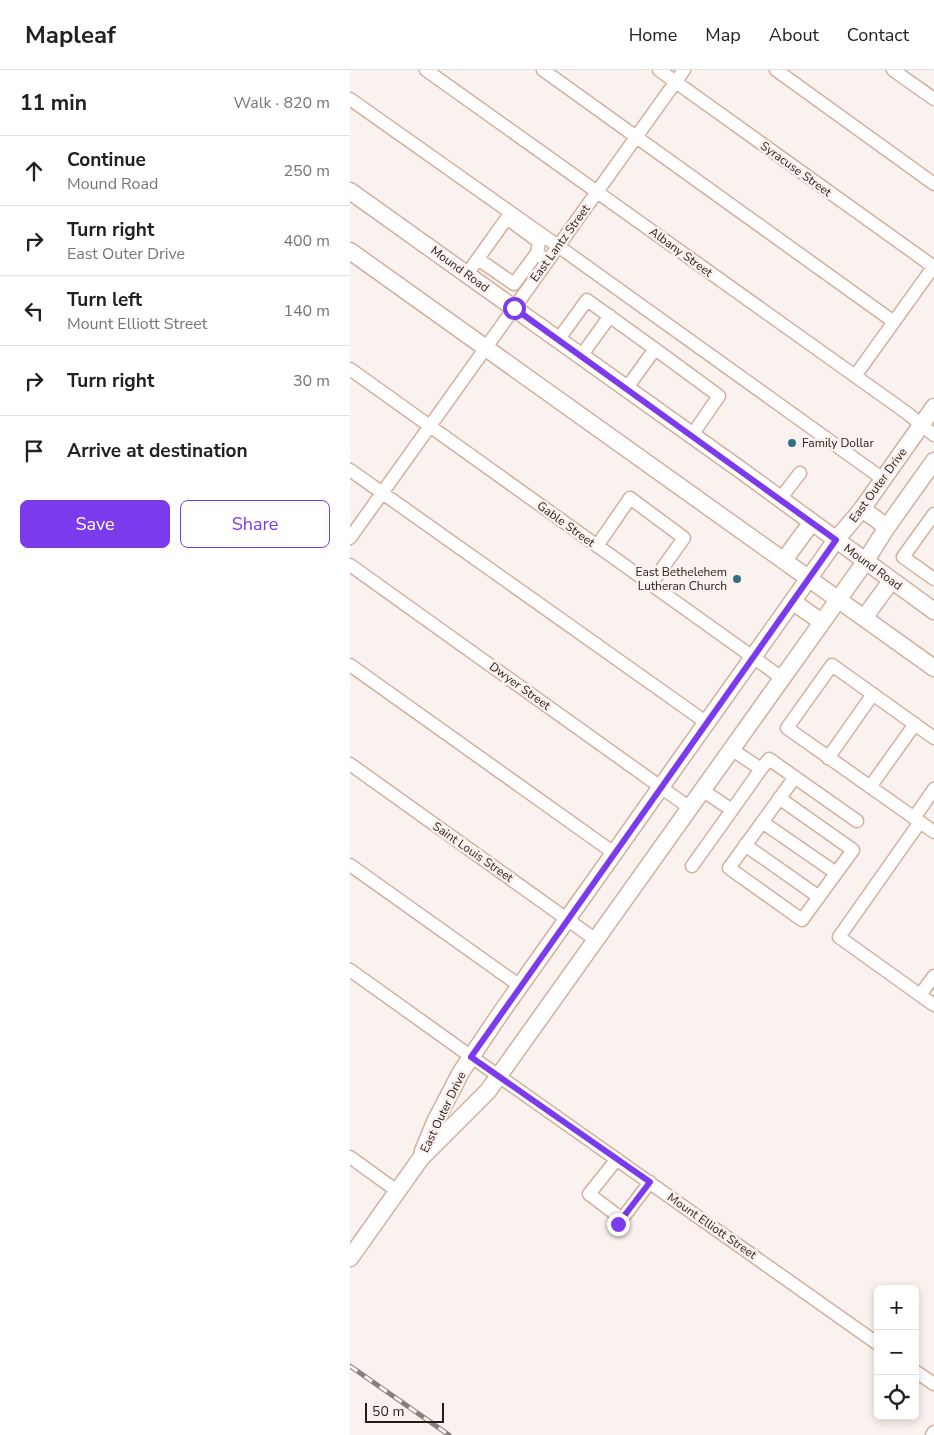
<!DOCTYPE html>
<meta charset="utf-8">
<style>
:root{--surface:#fff;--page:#f6f6f6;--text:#202124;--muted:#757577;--line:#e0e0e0;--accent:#7c3aed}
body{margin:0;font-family:"Nunito Sans",sans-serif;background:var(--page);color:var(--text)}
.controls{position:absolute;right:15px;bottom:15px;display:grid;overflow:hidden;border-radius:8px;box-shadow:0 2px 8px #0003}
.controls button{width:45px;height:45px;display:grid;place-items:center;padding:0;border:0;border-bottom:1px solid var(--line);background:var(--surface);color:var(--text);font:25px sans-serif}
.scale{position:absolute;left:15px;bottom:12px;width:79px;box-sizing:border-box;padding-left:5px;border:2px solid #281b14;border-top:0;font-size:14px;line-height:18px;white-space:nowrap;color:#281b14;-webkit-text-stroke:4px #faf2ee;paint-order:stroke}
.stop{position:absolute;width:15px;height:15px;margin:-11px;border:4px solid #7c3aed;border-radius:50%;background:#fff}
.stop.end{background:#7c3aed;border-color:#fff;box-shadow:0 1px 5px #0008}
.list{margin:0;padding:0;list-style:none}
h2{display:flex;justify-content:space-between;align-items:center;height:65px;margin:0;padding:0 20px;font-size:21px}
h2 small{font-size:16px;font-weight:400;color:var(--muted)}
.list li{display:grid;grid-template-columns:32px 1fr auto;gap:15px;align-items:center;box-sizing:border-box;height:70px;padding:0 20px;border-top:1px solid var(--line)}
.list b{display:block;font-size:19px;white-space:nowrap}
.list p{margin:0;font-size:16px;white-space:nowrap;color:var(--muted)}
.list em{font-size:16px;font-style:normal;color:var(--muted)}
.actions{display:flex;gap:10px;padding:15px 20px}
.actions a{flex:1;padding:11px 0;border:1px solid var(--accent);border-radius:8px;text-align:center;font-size:18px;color:var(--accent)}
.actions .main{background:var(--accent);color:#fff}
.icon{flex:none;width:28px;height:28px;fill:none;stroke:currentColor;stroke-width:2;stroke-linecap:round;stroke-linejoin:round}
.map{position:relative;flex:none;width:584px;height:1365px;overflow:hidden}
header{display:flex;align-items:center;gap:30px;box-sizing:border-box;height:70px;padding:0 25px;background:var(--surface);border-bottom:1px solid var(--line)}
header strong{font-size:24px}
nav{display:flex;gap:28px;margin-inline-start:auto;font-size:18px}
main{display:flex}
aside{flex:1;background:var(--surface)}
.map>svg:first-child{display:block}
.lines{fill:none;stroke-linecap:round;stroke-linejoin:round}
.minor-casing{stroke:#d3af9c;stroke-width:15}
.major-casing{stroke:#d3af9c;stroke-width:19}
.minor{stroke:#fff;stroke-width:12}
.major{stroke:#fff;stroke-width:16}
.rail-casing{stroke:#897e79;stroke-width:5}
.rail{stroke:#faf2ee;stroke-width:3;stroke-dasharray:9;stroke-linecap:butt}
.route{stroke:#7c3aed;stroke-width:6}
.poi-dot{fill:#356f87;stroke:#faf2ee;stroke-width:2}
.labels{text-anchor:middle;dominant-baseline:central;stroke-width:5;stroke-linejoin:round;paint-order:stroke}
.street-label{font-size:12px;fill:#281b14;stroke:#faf2ee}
.poi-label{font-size:12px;fill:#281b14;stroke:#faf2ee;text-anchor:start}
</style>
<header>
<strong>Mapleaf</strong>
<nav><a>Home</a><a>Map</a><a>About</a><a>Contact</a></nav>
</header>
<main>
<aside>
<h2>11 min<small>Walk · 820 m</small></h2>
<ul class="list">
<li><svg class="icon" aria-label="ahead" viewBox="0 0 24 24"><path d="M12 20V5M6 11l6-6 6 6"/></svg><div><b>Continue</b><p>Mound Road</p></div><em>250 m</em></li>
<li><svg class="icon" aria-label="right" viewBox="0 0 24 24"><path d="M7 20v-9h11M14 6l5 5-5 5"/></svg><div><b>Turn right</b><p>East Outer Drive</p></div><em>400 m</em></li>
<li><svg class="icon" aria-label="left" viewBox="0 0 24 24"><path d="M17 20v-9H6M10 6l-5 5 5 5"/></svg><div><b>Turn left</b><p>Mount Elliott Street</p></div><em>140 m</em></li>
<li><svg class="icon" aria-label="right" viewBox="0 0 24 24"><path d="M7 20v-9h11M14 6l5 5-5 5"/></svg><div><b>Turn right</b></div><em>30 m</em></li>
<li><svg class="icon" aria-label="arrive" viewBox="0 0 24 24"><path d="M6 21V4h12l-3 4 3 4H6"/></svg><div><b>Arrive at destination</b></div></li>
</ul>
<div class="actions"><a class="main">Save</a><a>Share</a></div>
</aside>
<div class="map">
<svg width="584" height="1365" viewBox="0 0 584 1365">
<rect width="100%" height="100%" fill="#faf2ee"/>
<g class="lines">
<defs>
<path id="minor" d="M76 0 557 343 584 365
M193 0 544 252
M309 0 584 197
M426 0 584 114
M543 0 584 29
M0 29 208 176 533 409
M128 189 164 214 187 183
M117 204 157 148 189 172 187 183 197 191
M208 270 237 230 305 279
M231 286 260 246
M0 299 432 608
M505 306 584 196
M276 319 305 279 369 326 342 365
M0 400 357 653
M430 429 450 403
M584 444 553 487 584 509
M0 468 334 0
M247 476 280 428 334 468 301 514
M0 495 340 738
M0 595 264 783
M381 679 411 699 419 689 507 751
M478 688 523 624
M0 694 246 870
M520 717 565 654
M429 728 503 780 452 850 379 798 445 707
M382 740 411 699
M564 748 584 719
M412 752 486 803
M570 752 437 658 482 595 584 668
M584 762 570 752 489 867 570 925 584 906
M395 775 469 827
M0 795 170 916
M342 796 382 740 352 720
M0 900C175 1026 352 1149 528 1274
M570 925 584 935
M0 1087 47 1121
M267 1089 239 1124 272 1149 300 1112
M565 1301 584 1314
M582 1365 584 1362"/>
<path id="major" d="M0 121 388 398 584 541
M0 181 584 598
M512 439 537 457
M434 490 462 452
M443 532 472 552
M514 548 541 511
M73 1081 85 1052 111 1002 150 944 486 470 512 439 584 337
M0 1188 71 1088 138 1021 148 1007 515 492 537 457 584 391"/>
</defs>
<!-- minor casing -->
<use href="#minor" class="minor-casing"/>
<!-- major casing -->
<use href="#major" class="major-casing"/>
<!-- minor -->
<use href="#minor" class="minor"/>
<!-- major -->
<use href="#major" class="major"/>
<defs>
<path id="rail" d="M0 1296 99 1365"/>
</defs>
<!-- rail casing -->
<use href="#rail" class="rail-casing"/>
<!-- rail -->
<use href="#rail" class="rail"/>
</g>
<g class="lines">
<!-- route -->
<path class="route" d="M164 238 486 470 121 987 300 1112 268 1154"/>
</g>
<!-- markers -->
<g class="poi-dot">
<circle cx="442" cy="373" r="5"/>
<circle cx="387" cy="509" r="5"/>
</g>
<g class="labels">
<!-- street labels -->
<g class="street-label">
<text transform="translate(446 99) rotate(36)">Syracuse Street</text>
<text transform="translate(210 173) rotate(-54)">East Lantz Street</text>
<text transform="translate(331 182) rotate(36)">Albany Street</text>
<text transform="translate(110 199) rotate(36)">Mound Road</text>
<text transform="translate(528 415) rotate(-54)">East Outer Drive</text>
<text transform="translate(216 454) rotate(36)">Gable Street</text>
<text transform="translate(523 497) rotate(36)">Mound Road</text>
<text transform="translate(170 616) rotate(36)">Dwyer Street</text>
<text transform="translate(123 782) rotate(35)">Saint Louis Street</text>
<text transform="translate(93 1042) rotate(-64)">East Outer Drive</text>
<text transform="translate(362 1156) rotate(35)">Mount Elliott Street</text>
</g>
<!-- poi labels -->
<g class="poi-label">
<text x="452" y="373">Family Dollar</text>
<text x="377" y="502" text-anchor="end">East Bethelehem<tspan x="377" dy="14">Lutheran Church</tspan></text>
</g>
</g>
</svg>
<div class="controls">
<button>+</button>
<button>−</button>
<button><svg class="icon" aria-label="locate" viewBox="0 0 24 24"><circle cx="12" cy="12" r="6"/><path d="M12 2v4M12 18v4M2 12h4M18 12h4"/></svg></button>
</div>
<div class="scale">50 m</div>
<div class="stop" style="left:164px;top:238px"></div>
<div class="stop end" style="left:268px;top:1154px"></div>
</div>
</main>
